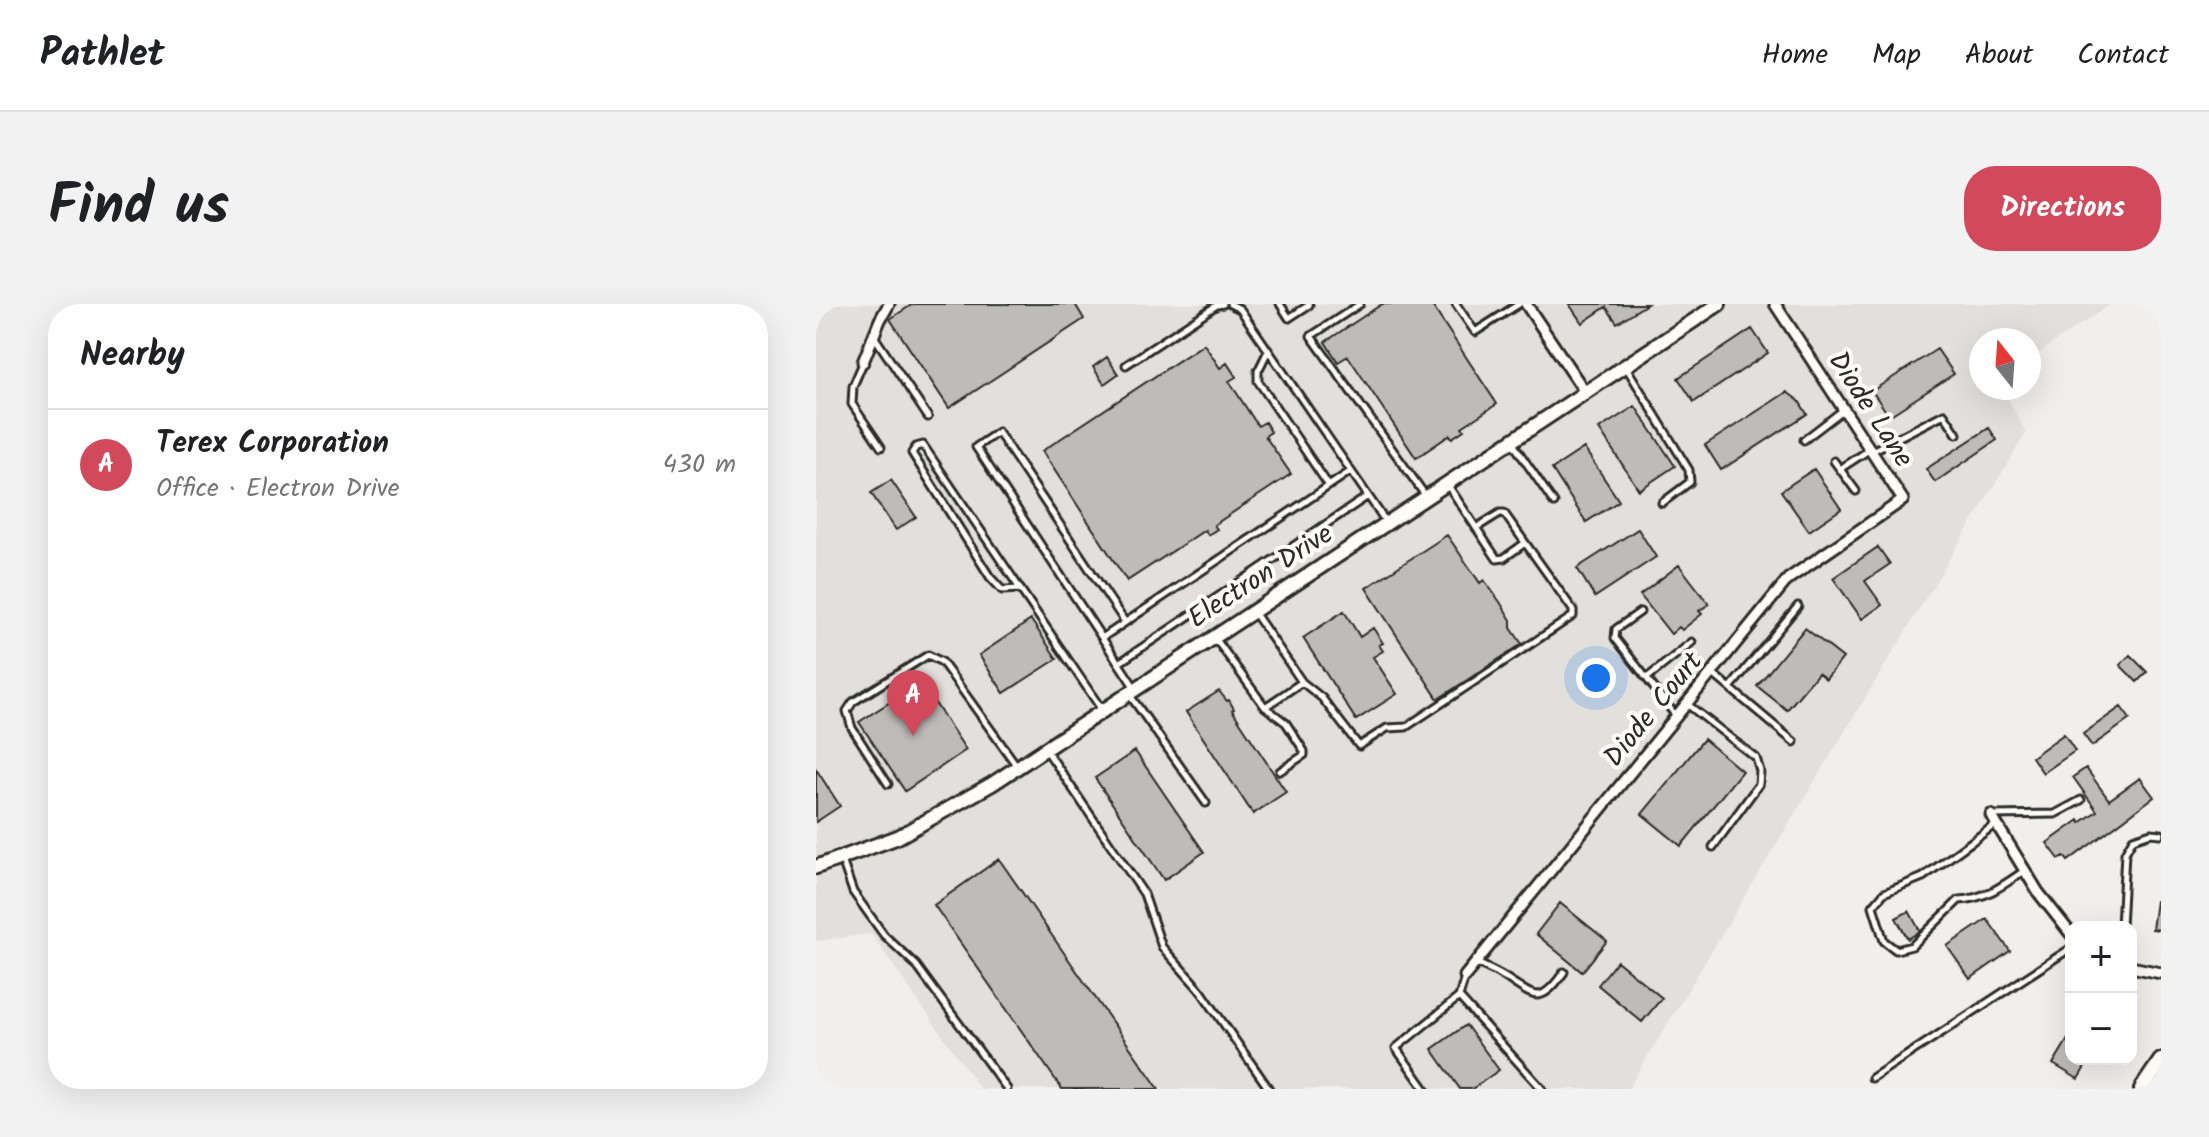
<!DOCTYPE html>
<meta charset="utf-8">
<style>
:root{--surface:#fff;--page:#f2f2f2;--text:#202124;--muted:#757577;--line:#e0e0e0;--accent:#d1495b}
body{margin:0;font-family:Kalam,sans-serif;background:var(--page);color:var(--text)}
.controls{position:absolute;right:24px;bottom:24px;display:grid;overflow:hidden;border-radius:16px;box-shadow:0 8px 32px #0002}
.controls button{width:72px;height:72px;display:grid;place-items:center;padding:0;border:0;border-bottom:2px solid var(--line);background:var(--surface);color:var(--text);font:40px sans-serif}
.compass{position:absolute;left:1153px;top:24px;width:72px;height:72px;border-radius:50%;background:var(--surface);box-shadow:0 8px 32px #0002;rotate:343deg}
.you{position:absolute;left:780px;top:374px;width:28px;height:28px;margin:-20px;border:6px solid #fff;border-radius:50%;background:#1a73e8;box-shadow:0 0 0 12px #1a73e833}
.badge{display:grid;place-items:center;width:52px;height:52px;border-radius:50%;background:var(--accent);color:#fff;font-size:26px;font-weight:700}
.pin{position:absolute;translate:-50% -66px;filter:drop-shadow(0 2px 4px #0008)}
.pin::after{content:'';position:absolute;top:42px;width:28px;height:24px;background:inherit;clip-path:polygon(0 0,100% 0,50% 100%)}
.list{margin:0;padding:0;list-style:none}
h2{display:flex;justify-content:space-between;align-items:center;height:104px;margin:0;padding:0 32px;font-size:34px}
h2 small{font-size:26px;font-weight:400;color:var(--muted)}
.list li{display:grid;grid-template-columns:52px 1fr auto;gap:24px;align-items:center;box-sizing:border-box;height:112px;padding:0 32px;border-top:2px solid var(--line)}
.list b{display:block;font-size:30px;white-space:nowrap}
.list p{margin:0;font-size:26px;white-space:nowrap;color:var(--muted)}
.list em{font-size:26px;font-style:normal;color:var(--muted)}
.map{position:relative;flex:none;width:1345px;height:785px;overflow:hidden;border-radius:32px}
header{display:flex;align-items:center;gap:48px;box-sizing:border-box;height:112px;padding:0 40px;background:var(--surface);border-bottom:2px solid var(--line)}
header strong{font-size:38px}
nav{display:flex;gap:44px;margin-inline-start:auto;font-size:28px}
.intro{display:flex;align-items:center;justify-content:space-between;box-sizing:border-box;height:192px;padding:0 48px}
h1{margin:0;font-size:56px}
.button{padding:20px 36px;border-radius:32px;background:var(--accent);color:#fff;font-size:28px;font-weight:700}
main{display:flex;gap:48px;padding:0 48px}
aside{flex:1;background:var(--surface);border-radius:32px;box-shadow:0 8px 32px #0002}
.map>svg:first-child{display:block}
.built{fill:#e1e0dc}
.building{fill:#bdbcb8;stroke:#2b2b2b;stroke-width:2}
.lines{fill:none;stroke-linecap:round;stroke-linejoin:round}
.service-casing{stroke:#2b2b2b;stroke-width:11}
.minor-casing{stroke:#2b2b2b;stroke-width:15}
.tertiary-casing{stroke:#2b2b2b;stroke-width:18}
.primary-casing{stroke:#2b2b2b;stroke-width:20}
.service{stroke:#fdfcf7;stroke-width:5}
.minor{stroke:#fdfcf7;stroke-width:9}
.tertiary{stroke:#fdfcf7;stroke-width:12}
.primary{stroke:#fdfcf7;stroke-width:14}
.labels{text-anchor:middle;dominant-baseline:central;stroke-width:8;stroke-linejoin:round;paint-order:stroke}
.street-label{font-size:28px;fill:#2b2b2b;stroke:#fdfcf7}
</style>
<header>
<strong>Pathlet</strong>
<nav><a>Home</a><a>Map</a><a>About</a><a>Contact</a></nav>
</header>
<div class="intro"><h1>Find us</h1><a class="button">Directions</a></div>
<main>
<aside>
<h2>Nearby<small></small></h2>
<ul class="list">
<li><span class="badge">A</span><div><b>Terex Corporation</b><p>Office · Electron Drive</p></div><em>430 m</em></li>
</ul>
</aside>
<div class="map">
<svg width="1345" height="785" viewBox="0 0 1345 785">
<rect width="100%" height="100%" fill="#f0efeb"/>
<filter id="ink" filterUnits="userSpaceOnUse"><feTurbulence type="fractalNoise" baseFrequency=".0125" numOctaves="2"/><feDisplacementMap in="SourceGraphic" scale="16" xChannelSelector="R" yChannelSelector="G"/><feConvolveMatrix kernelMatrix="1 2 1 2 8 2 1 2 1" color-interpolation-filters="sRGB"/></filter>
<g filter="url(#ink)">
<!-- built -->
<path class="built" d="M0 0H1295L1213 55V36H1165V84H1186L1210 129 812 785H164L55 630 0 637Z"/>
<!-- building -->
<path class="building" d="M97 0H259L268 15 133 104 74 15Z
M566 0H615L681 100 646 123 648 126 636 134 634 131 600 154 532 52 522 58 509 38Z
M753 0H831L801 19 790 3 766 19Z
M936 25 952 49 878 98 862 74Z
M388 40 404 64 411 59 420 73 413 77 442 122 449 118 455 128 449 132 475 170 398 221 401 225 392 231 389 226 311 277 226 147Z
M1121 45 1138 70 1073 112 1056 87Z
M291 53 302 70 288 80 277 63Z
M971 88 983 97 991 110 905 166 889 141Z
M819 102 859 162 823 186 783 125Z
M1173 124 1181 136 1119 178 1110 165Z
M768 144 803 197 770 218 736 165Z
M998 165 1025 205 993 227 965 187Z
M75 176 100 213 80 226 55 189Z
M822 225 840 253 779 293 761 264Z
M631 231 664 279 668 276 684 298 695 316V324L706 340 622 395 550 284Z
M1062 243 1074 260 1049 277 1066 301 1046 315 1017 274Z
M863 261 893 300 883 307 886 310 866 326 863 323 855 330 824 291Z
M528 307 544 333 557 324 567 339 563 341 567 347 557 353 581 390 540 416 487 334Z
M215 316 241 355 188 389 163 351Z
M989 324 1027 354 1010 375 1002 369 971 406 941 382Z
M1314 351 1331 368 1321 378 1304 361Z
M105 378 150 446 89 487 43 418Z
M403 387 411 397 413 396 418 405 416 406 470 488 437 510 370 408Z
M1305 403 1314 415 1276 442 1267 430Z
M1248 430 1259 447 1227 469 1216 453Z
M888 435 926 467 865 542 826 510Z
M319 447 388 548 348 576 279 474Z
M1270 464 1293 496 1324 474 1338 493 1252 557 1248 552 1243 555 1231 539 1263 516 1264 519 1281 507 1257 473Z
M0 465 24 502 0 518Z
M183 555 246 646 343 785H246L118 601Z
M1340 597H1345V626L1336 625Z
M744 599 791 637 766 668 720 630Z
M1093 607 1104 627 1092 635 1080 614Z
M1171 615 1194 647 1154 675 1131 642Z
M801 657 846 694 826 718 782 681Z
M650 721 683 766 656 785H644L616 745Z
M1255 730V755H1274L1262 775 1237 760Z"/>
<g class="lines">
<defs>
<path id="service" d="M414 0 424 5 570 218
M464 0 473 14 493 1
M544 0 495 32 609 191
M640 0 659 28 703 0
M58 32 112 113
M452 47 442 67V77L513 182
M47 59 37 82 36 100 65 143
M310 61 401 1 407 0
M810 63 873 166 874 178 846 199
M988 136 1027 106
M696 138 738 199
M1056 147 1128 110 1141 130
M1018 157 1040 187
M1024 165 1053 146
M631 180 681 255 688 254 709 239
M204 285 186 286 174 273 96 149 100 143 107 141 286 406
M438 308 486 378 449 403
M824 308 800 325 799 334 860 412
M309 318 182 128 160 143 319 384
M286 334 535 167
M399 334 449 403 470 419 488 447V451L464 467
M303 359 552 192
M896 369 978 438
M831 374 876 338
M486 378 506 394 543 442 571 424 590 423 757 312V306L688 209H684L660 224
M914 384 982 302
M313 390 390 499
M871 400 940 454 944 467 943 480 897 543
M231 447 328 590 346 643 385 687 453 785
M72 480 36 424 31 407 37 398 112 351 126 358 201 462
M1176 511 1239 510 1265 496
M1180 520 1107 573 1068 589 1057 602 1068 637 1080 646 1096 642 1143 596C1169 595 1188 581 1208 567
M26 556 37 588 68 631 100 661 191 785
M1305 623 1309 549 1317 535 1335 529 1345 530
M661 659C671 664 681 668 690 674 719 693 724 702 748 668
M643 693 726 785
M1056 774 1255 644
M609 785 580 744 643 693 649 673"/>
<path id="minor" d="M710 0 769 88
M47 58 64 16 73 0
M1175 511 1222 588 1255 630
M1315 663 1345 669
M649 672 972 275 1087 196 959 0"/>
<path id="tertiary" d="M0 563 82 533 176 480 903 0"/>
<path id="primary" d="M1326 785 1345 757"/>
</defs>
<!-- service casing -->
<use href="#service" class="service-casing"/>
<!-- minor casing -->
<use href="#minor" class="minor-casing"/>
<!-- tertiary casing -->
<use href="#tertiary" class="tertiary-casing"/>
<!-- primary casing -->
<use href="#primary" class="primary-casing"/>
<!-- service -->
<use href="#service" class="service"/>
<!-- minor -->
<use href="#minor" class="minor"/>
<!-- tertiary -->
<use href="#tertiary" class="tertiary"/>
<!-- primary -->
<use href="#primary" class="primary"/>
</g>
</g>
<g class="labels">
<!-- street labels -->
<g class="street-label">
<text transform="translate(1054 106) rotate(57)">Diode Lane</text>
<text transform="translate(445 273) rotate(-33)">Electron Drive</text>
<text transform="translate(838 406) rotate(-51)">Diode Court</text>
</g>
</g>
</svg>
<div class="controls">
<button>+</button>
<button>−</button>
</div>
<svg class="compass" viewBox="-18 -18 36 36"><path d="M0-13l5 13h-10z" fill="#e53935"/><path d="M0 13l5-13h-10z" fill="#757577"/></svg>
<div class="you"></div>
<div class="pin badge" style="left:97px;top:432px">A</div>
</div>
</main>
